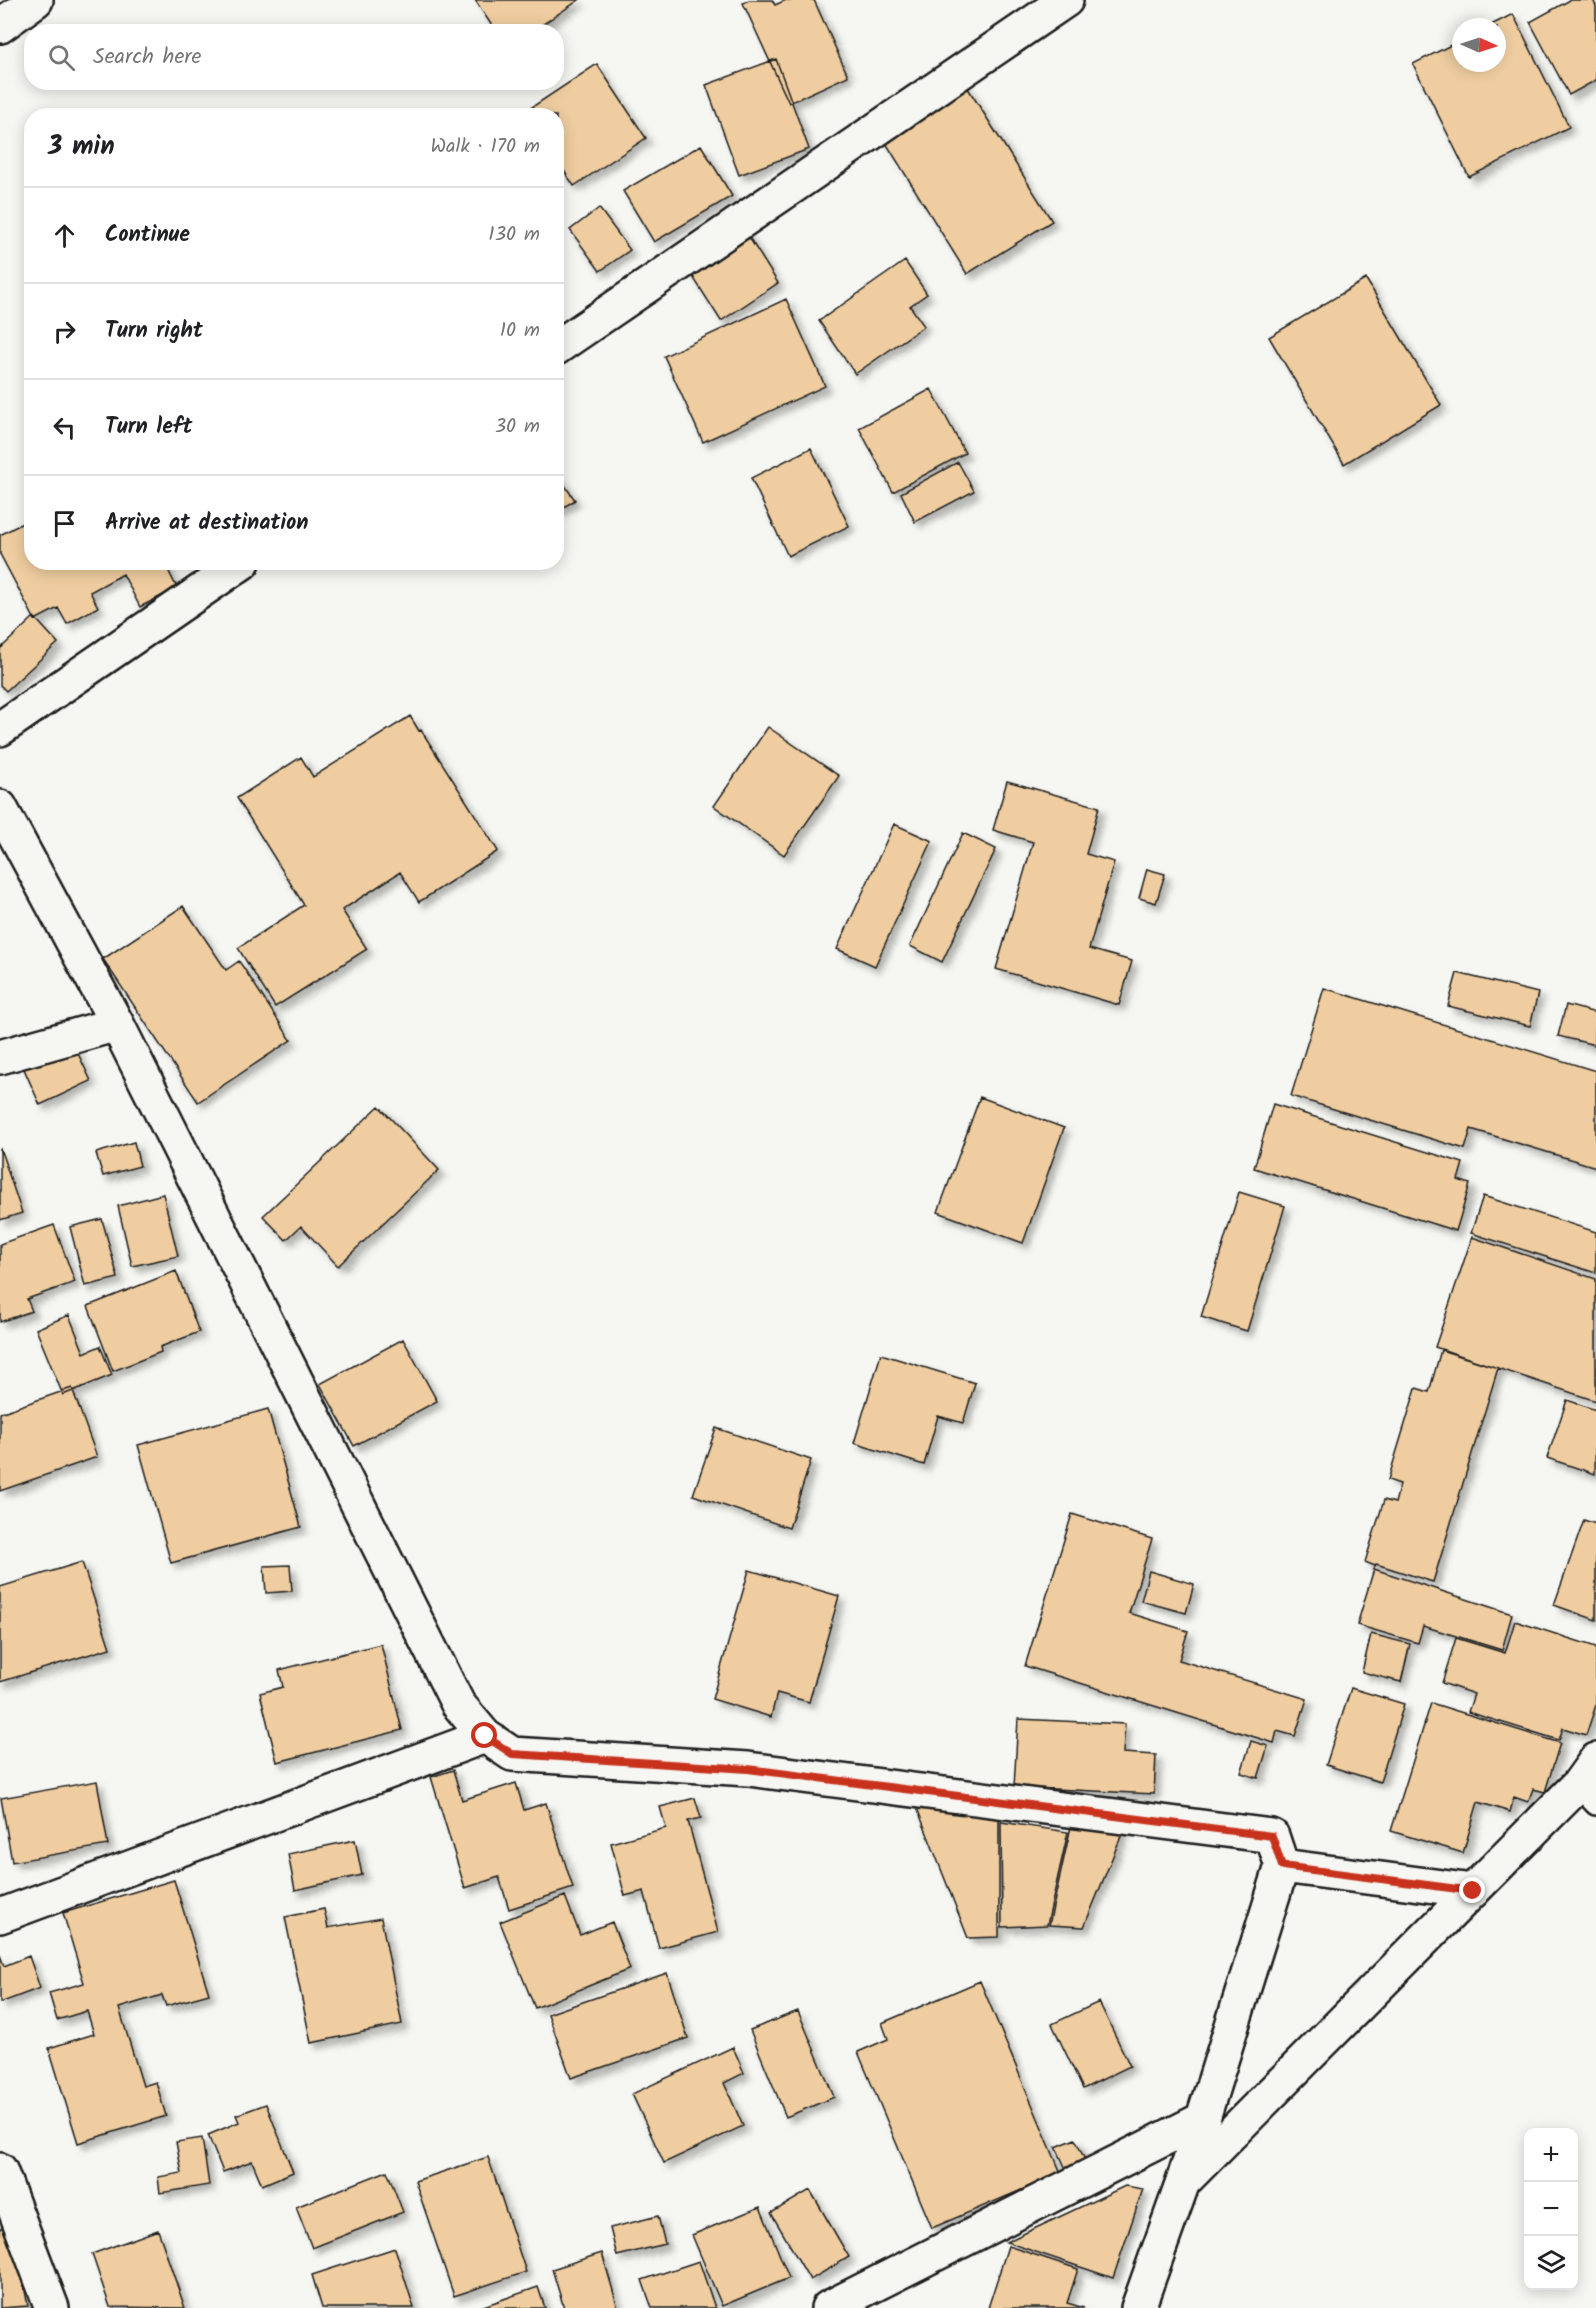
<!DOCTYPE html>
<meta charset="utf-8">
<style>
:root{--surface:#fff;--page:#f2f2f2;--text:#202124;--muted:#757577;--line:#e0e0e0}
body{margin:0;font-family:Kalam,sans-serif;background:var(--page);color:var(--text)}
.controls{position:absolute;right:18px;bottom:18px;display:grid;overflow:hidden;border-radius:12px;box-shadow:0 3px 15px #0003}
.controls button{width:54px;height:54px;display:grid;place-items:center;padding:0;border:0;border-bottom:2px solid var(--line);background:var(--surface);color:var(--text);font:30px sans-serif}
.compass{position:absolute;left:1452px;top:18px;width:54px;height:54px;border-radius:50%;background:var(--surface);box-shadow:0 3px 15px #0003;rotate:93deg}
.stop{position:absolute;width:18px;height:18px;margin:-14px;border:4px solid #c8321e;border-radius:50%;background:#fff}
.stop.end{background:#c8321e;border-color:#fff;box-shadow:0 2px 6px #0008}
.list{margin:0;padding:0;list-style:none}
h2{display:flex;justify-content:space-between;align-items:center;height:78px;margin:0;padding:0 24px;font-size:26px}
h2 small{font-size:20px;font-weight:400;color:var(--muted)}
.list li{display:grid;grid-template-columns:39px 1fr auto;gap:18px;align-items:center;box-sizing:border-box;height:96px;padding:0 24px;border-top:2px solid var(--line)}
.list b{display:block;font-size:22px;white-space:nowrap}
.list em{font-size:20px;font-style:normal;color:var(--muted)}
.icon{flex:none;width:33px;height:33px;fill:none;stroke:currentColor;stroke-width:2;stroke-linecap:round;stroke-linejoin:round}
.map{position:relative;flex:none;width:1596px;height:2308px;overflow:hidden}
.search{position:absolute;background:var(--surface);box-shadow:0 3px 15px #0003;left:24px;top:24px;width:540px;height:66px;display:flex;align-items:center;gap:15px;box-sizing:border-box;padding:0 21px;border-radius:24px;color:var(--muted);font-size:22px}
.panel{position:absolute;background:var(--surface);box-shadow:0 3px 15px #0003;left:24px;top:108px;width:540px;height:462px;border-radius:24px}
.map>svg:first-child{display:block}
.building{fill:#efcda0;stroke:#1c1c1c;stroke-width:1.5;filter:url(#shadow)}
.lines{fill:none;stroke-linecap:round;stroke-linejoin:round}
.service-casing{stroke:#1c1c1c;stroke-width:26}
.minor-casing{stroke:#1c1c1c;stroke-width:38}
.service{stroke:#f6f6f2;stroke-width:21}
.minor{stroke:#f6f6f2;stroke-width:33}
.route{stroke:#c8321e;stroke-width:8}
</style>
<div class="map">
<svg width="1596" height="2308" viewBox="0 0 1596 2308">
<defs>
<filter id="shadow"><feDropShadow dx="5.5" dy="5.5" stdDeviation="3" flood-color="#0004"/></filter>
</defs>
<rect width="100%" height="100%" fill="#f6f6f2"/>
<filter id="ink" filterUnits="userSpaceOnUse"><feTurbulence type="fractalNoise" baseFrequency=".0167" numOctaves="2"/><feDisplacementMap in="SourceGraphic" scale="12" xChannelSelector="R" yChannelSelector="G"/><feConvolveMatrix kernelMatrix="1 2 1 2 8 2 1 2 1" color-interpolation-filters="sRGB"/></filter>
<g filter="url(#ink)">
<!-- building -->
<path class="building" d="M475 0H579L531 32H496Z
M749 0H772L775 5 786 0H814L848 76 789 103 743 3Z
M1570 0H1593L1596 6V80L1569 95 1530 22Z
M1513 14 1569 127 1469 177 1413 64 1461 40V63H1497V27H1487Z
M776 59 809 149 739 175 706 85Z
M597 64 646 138 574 186 556 159V116H528L526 111Z
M964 82 1052 221 967 274 881 135Z
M701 145 732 196 654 242 623 191Z
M599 208 630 250 600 271 570 230Z
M745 231 778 283 721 321 688 269Z
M905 261 927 294 910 306 924 326 855 374 819 321Z
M1366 279 1441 405 1344 464 1269 337Z
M786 299 825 386 703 442 664 356Z
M931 389 965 453 893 492 859 428Z
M811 448 849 526 788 556 751 478Z
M958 462 974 491 915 522 901 493Z
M556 473 575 500 556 512Z
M32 518V562H164L177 588 140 607 123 574 90 592 98 607 67 624 58 608 35 620 0 554V535Z
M34 617 58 643 6 691 0 685V649Z
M410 716 419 731 421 730 498 851 419 902 400 872 342 910 367 949 275 1007 238 948 304 905 237 798 301 757 313 777Z
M768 727 839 776 784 855 714 806Z
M1007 781 1099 807 1086 854 1114 862 1089 949 1132 961 1119 1005 996 969 1033 842 993 830Z
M894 824 932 841 875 966 837 949Z
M963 833 996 849 942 962 910 946Z
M1147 869 1165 874 1156 903 1139 898Z
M183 906 226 970 239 961 291 1040 198 1102 103 959Z
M1457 973 1538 993 1530 1026 1448 1006Z
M1324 988 1596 1071V1167L1471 1129 1465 1149 1291 1096Z
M1566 1005 1596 1013 1595 1045 1558 1036Z
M74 1045 91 1081 40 1105 24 1069Z
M980 1097 1064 1128 1023 1243 938 1212Z
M1273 1104 1463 1163 1458 1180 1470 1184 1456 1231 1254 1168Z
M379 1106 439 1170 338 1266 301 1226 286 1240 263 1216Z
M134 1142 140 1166 103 1176 96 1153Z
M0 1148 22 1213 0 1220Z
M1239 1192 1285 1206 1247 1331 1201 1317Z
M163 1194 178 1256 132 1266 118 1206Z
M1483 1196 1596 1232V1273L1471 1233Z
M102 1219 118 1278 85 1286 70 1227Z
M54 1225 75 1282 27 1299 32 1311 0 1322V1244Z
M1472 1237 1596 1279V1401L1435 1347Z
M176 1271 199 1332 160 1347 161 1352 113 1371 88 1306Z
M69 1315 84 1353 100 1346 112 1375 63 1395 36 1329Z
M403 1339 437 1401 354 1446 320 1384Z
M1441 1350 1498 1368 1433 1582 1376 1564 1375 1566 1365 1562 1384 1500 1395 1503 1400 1484 1388 1480 1416 1388 1429 1392Z
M881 1354 975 1383 963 1423 938 1416 924 1465 854 1443Z
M72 1388 97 1457 0 1491V1413Z
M1567 1400 1596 1410 1595 1474 1547 1458Z
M268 1409 301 1527 171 1563 138 1445Z
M716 1428 811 1460 789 1528 693 1495Z
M1072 1514 1152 1539 1129 1613 1188 1631 1179 1660 1307 1699 1295 1736 1277 1731 1274 1743 1025 1666Z
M1584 1520 1596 1524V1620L1554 1605Z
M82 1562 110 1648 0 1682V1587Z
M290 1565 292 1591 266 1593 264 1566Z
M1374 1569 1512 1614 1502 1650 1423 1626 1418 1643 1357 1625Z
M749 1570 839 1596 809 1702 777 1693 771 1717 712 1699Z
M1149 1571 1194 1584 1186 1613 1141 1601Z
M1515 1621 1596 1647V1705L1586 1735 1563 1728 1559 1740 1468 1712 1474 1694 1442 1683 1456 1638 1505 1653Z
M1371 1634 1410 1644 1401 1682 1362 1672Z
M381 1644 402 1730 277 1762 260 1693 283 1687 279 1670Z
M1351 1688 1404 1704 1380 1782 1326 1765Z
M1431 1703 1560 1743 1545 1792 1533 1789 1528 1802 1514 1797 1510 1812 1478 1802 1463 1853 1391 1831Z
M1018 1719 1125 1724 1123 1753 1156 1755 1154 1794 1014 1787Z
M1251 1741 1268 1746 1258 1778 1241 1773Z
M453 1770 462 1800 516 1783 524 1810 546 1803 573 1888 509 1909 499 1877 465 1888 431 1777Z
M97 1781 108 1845 12 1862 1 1798Z
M695 1798 701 1818 688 1821 718 1932 659 1948 644 1891 625 1896 611 1843 666 1828 660 1807Z
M917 1808 999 1818V1937L968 1938Z
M1001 1822 1068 1832 1047 1925 1002 1927Z
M1072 1822 1124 1829 1084 1927 1049 1925Z
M355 1840 362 1875 295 1890 288 1854Z
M174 1880 209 1994 166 2006 162 1995 119 2008 143 2086 156 2082 166 2116 78 2143 49 2048 94 2034 87 2011 57 2020 49 1993 84 1983 63 1913Z
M565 1896 580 1935 612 1922 630 1969 535 2008 500 1922Z
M324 1909 328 1928 381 1918 402 2024 311 2043 285 1917Z
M0 1955 4 1966 29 1956 40 1988 0 2003Z
M667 1973 688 2038 571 2078 548 2014Z
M980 1981 1061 2173 932 2228 858 2052 888 2039 882 2023Z
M1099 2002 1130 2066 1083 2089 1052 2024Z
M798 2011 834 2097 786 2117 750 2030Z
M733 2047 744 2073 724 2083 743 2126 664 2163 632 2094Z
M266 2104 293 2172 262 2185 252 2161 223 2172 208 2135 239 2122 236 2115Z
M202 2138 209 2185 160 2193 158 2177 182 2173 176 2142Z
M1075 2139 1085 2160 1066 2169 1056 2147Z
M488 2157 526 2272 454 2296 415 2181Z
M387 2171 403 2212 312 2248 296 2207Z
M1125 2186 1143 2189 1113 2278 1006 2242Z
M810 2190 849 2257 810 2280 771 2213Z
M760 2207 789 2278 722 2306 692 2235Z
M658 2216 665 2244 617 2256 610 2228Z
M12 2226 28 2306 0 2308V2228Z
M158 2230 185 2308 110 2307 92 2254Z
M1008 2246 1078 2269 1067 2303 1084 2308H988Z
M395 2248 414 2308H322L312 2275Z
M602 2253 618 2308H564L552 2269Z
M699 2261 715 2308H652L642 2280Z
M538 2287 545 2308H478Z"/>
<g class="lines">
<defs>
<path id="service" d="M1578 1785 1596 1804"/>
<path id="minor" d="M0 26 36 0
M556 348 1066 0
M0 729 243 562
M0 807 117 1024 458 1704 485 1736 512 1754 748 1769 1272 1836 1282 1866 1183 2182
M0 1057 117 1024
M1282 1866 1473 1891
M0 1916 485 1736
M0 2170 52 2308
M828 2308 1203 2119
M1138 2308 1183 2182 1578 1785 1596 1760"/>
</defs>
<!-- service casing -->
<use href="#service" class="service-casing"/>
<!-- minor casing -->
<use href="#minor" class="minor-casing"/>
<!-- service -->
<use href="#service" class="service"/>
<!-- minor -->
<use href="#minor" class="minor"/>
</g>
</g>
<g class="lines" filter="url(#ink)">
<!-- route -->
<path class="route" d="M485 1736 512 1754 748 1769 1272 1836 1282 1866 1473 1891"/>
</g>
</svg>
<div class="controls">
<button>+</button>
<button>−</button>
<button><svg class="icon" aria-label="layers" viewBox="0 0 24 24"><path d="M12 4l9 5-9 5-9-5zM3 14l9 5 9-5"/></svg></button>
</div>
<svg class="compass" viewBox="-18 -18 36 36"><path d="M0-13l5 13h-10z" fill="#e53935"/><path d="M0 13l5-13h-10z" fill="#757577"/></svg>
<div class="stop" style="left:485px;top:1736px"></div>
<div class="stop end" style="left:1473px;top:1891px"></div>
<div class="search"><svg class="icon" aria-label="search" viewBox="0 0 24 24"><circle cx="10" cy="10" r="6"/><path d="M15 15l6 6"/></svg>Search here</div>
<section class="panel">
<h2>3 min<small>Walk · 170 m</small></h2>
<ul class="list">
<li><svg class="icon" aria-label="ahead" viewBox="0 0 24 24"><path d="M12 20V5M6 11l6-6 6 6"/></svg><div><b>Continue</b></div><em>130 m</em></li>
<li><svg class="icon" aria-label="right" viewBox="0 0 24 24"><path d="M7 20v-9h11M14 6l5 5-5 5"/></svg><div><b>Turn right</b></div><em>10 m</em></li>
<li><svg class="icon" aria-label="left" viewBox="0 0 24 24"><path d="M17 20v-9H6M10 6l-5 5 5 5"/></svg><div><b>Turn left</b></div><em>30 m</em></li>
<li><svg class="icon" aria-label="arrive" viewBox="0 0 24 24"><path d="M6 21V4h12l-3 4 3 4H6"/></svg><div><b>Arrive at destination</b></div></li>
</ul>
</section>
</div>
